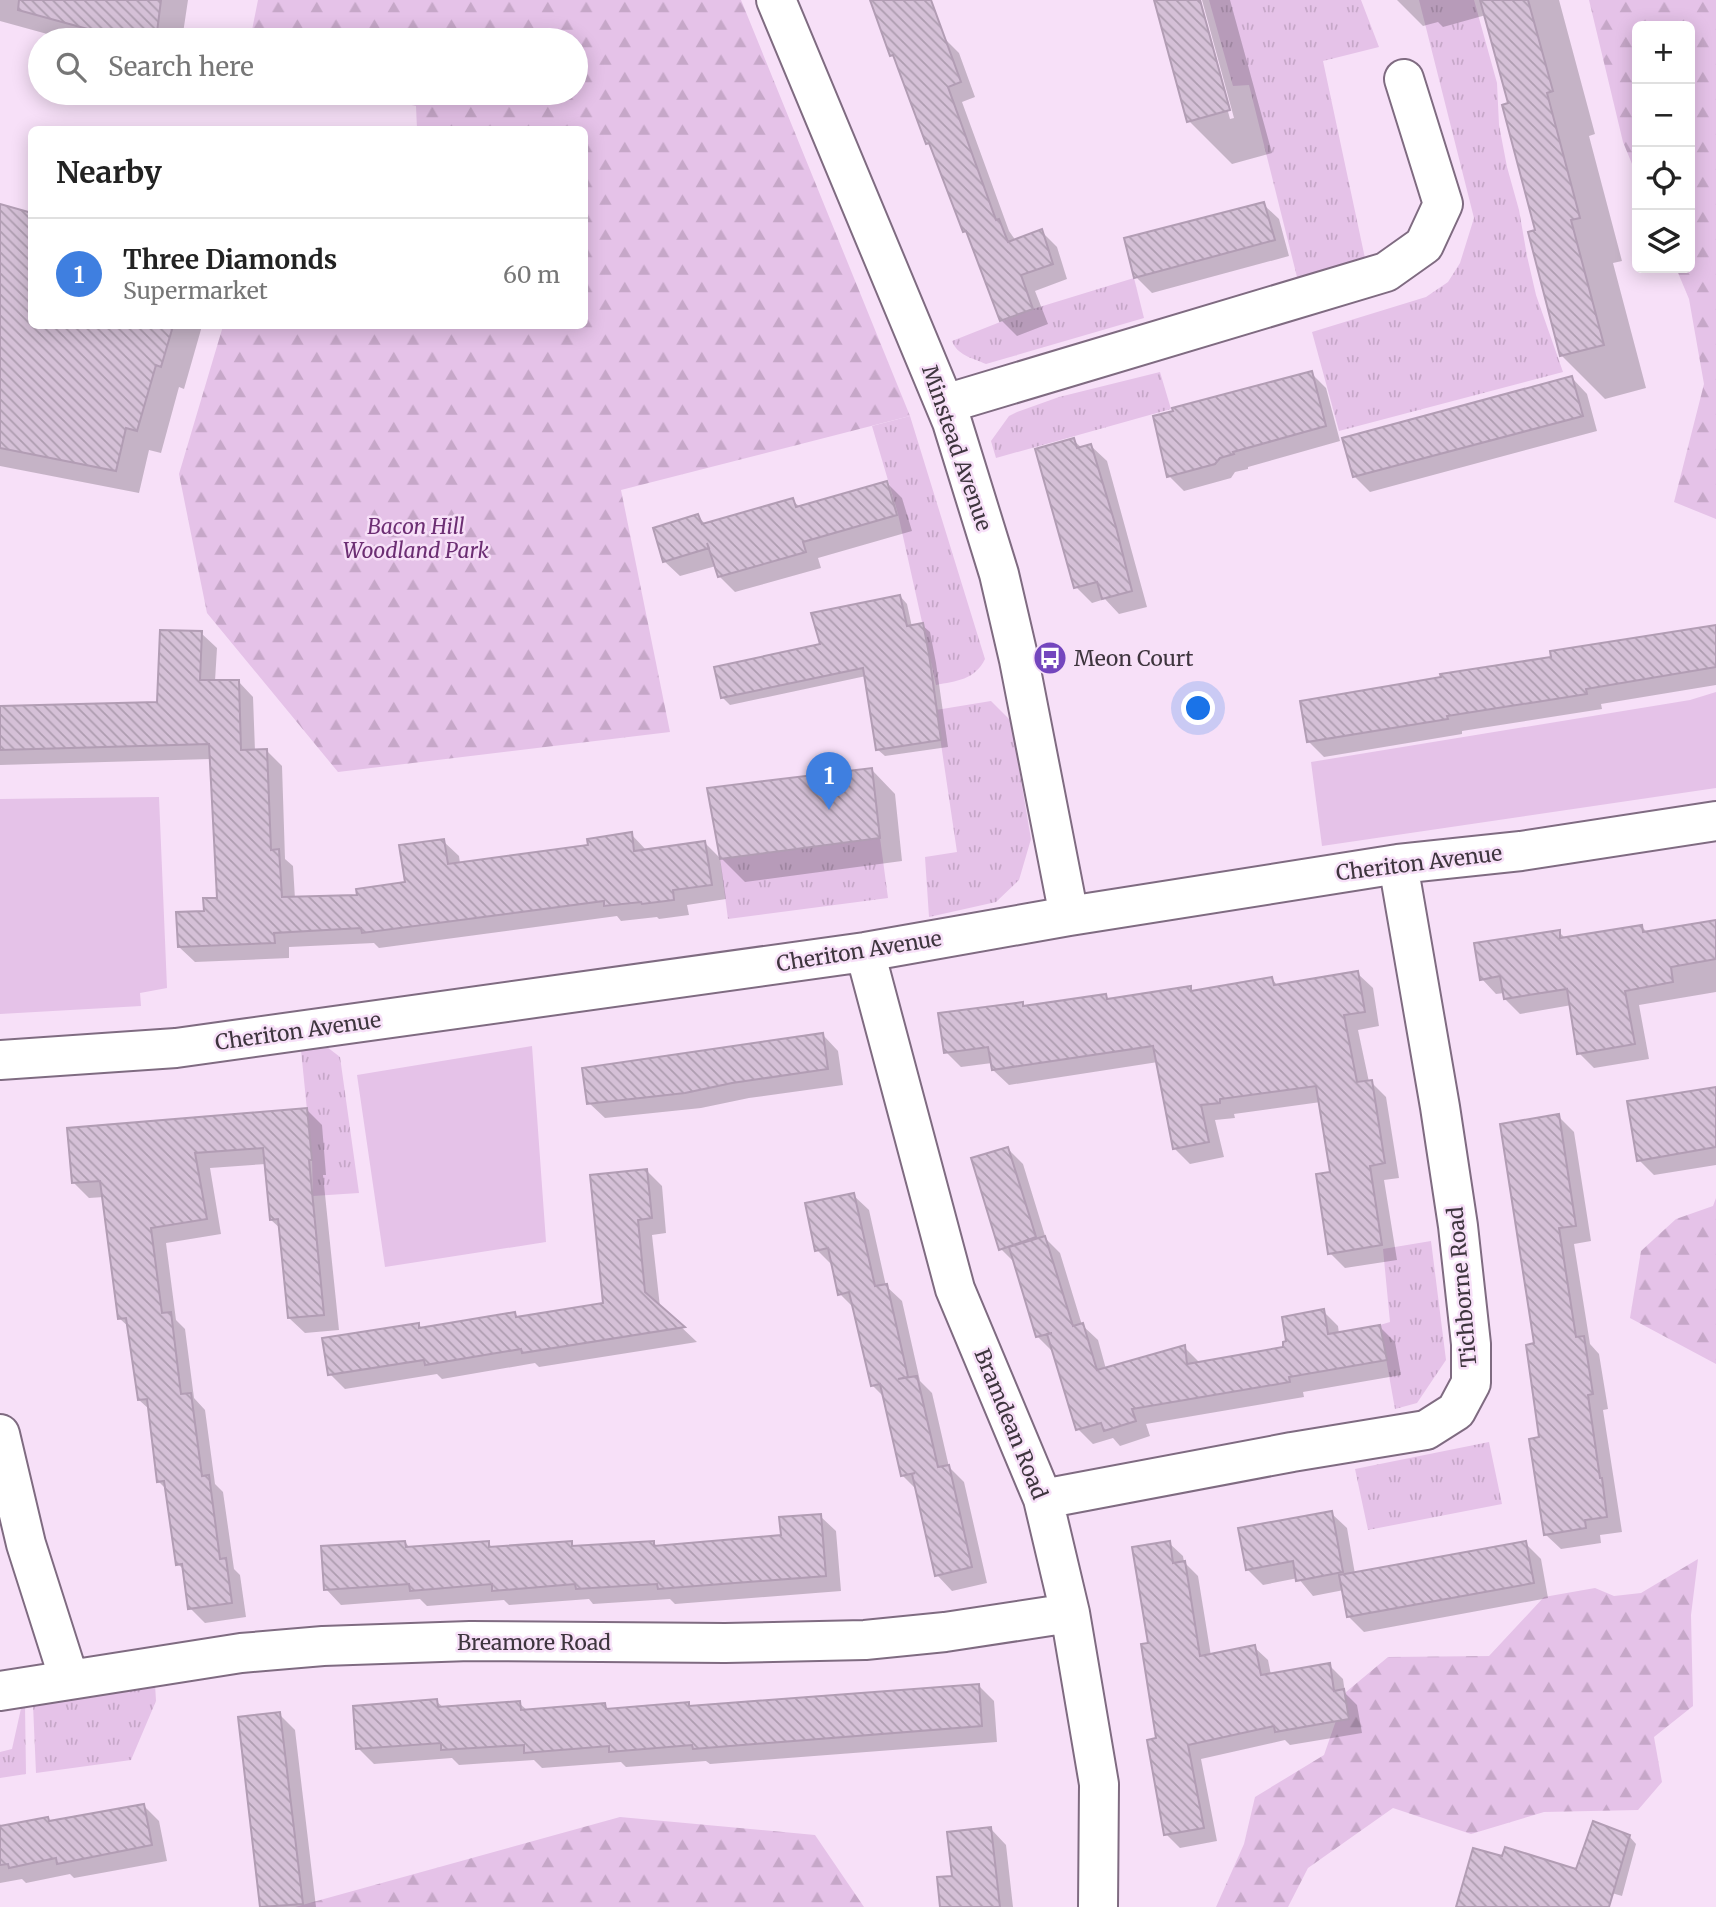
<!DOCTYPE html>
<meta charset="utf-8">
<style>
:root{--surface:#fff;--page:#f6f6f6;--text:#222;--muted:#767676;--line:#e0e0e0;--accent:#7446be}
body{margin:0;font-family:Merriweather,serif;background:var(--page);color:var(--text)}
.controls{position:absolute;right:21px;top:21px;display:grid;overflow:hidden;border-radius:10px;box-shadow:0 4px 18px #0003}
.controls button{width:63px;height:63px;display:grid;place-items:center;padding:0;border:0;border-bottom:2px solid var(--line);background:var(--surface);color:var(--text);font:35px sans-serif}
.you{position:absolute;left:1199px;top:709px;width:24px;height:24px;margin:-18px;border:5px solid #fff;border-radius:50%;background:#1a73e8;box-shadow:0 0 0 10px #1a73e833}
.badge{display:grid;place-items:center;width:46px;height:46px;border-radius:50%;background:var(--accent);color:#fff;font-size:23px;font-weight:700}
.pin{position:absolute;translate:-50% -58px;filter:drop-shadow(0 2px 4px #0008)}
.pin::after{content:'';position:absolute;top:37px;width:24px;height:21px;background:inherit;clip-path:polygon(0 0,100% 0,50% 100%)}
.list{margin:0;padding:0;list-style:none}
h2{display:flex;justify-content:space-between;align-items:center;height:91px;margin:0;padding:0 28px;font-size:30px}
h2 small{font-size:23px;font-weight:400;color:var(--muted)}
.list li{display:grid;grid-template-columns:46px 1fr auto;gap:21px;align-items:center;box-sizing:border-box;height:112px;padding:0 28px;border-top:2px solid var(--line)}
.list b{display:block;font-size:26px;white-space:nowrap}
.list p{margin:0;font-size:23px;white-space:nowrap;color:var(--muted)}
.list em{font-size:23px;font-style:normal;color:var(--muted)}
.icon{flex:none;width:38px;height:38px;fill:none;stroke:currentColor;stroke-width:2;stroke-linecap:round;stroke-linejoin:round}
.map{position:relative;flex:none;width:1716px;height:1907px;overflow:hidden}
.search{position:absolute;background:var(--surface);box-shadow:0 4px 18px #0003;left:28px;top:28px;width:560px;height:77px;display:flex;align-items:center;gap:18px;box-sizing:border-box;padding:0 24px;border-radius:38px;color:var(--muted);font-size:26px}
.panel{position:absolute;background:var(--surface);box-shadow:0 4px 18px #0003;left:28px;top:126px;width:560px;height:203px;border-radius:10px}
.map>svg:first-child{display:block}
.grass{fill:url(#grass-tufts)}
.forest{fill:url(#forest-firs)}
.green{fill:#e5c2e8}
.shadow{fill:#0003}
.building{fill:url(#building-back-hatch);stroke:#b29db4;stroke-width:2}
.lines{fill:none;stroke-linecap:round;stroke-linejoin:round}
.minor-casing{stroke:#7f6b81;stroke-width:42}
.minor{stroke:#fff;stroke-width:38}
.labels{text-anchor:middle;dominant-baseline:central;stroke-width:5;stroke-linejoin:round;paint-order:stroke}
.street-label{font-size:21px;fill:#3e353e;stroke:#f7e0f8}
.park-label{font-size:21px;font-style:italic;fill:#6c2e73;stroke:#f7e0f8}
.poi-label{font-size:21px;fill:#3e353e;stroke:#f7e0f8;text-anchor:start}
</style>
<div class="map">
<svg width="1716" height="1907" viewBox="0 0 1716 1907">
<defs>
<pattern id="grass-tufts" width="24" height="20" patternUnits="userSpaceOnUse" patternTransform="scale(1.75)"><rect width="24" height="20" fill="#e5c2e8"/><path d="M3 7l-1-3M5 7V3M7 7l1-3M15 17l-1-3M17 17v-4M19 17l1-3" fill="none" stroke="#c6a7c8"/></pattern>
<pattern id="forest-firs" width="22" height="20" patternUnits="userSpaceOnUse" patternTransform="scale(1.75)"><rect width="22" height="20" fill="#e5c2e8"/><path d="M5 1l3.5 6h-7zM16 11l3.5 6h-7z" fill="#c6a7c8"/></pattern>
<pattern id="building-back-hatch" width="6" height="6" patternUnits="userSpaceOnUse" patternTransform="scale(1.75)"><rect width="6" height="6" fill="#d5c0d7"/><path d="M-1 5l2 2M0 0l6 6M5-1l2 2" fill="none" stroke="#ae9db0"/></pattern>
</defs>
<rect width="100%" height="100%" fill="#f7e0f8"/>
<!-- grass -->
<path class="grass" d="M1209 0H1361L1379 47 1323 61 1369 277 1302 297 1249 85 1233 86Z
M1419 0H1474L1497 83 1499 125 1507 167 1519 210 1527 256 1536 295 1563 372 1339 431 1312 332 1426 297 1448 282 1460 263 1474 218Z
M1134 278 1144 318 986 364C972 358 957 355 952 341L1033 309Z
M1160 372 1171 409 996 458 991 441 1009 416 1017 412 1059 397Z
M910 416 985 659C975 680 956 681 936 685L898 514 872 426Z
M991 701 1011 721 1031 839 1019 880 996 902 929 917 925 857 957 852 936 710Z
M880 838 888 898 728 919 720 859Z
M327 1047 340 1057 359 1193 313 1196 312 1160 301 1050Z
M1431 1241 1446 1360 1417 1403 1395 1409 1380 1325 1390 1322 1383 1249Z
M1489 1442 1502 1504 1368 1530 1355 1469Z
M155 1684 156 1701 131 1760 36 1773 33 1705Z
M22 1704 25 1705 26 1774 0 1778V1752L12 1749Z"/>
<!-- forest -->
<path class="forest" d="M258 0H741L910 416 621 490 670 732 338 772 207 613 179 474 223 326H584V130L417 129 416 106 358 93H576V40H250Z
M1589 0H1716V519L1674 502 1704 384 1689 299 1676 268H1690V26H1637V176L1623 142Z
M1716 1198V1364L1630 1318 1641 1251 1676 1219 1713 1206Z
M1698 1559 1691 1615 1693 1706 1654 1737 1662 1782 1638 1810 1544 1812 1471 1834 1393 1808 1308 1868 1288 1907H1216L1244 1844 1255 1797 1324 1755 1346 1692 1388 1657 1489 1656 1544 1597 1595 1588 1614 1596 1641 1593Z
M620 1817 815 1835 864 1907H295Z"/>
<!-- green -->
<path class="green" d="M1716 692V788L1322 846 1311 762 1690 700Z
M159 797 167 988 140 993 141 1006 0 1014V799Z
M532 1046 546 1242 385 1267 357 1075Z"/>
<!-- shadow -->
<path class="shadow" d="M0 0H188L182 40H69L0 21Z
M872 0H917L944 38 959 53 975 97 962 102 1009 231 1016 241 1041 231 1057 247 1067 279 1035 291 1048 324 1017 336 1001 320 970 236 965 231 933 148 928 143 896 59 892 55Z
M1156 0H1198L1230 119 1234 118 1202 0H1230L1272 153 1232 164 1189 121Z
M1397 0H1559L1595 134 1589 136 1622 261 1613 263 1646 388 1605 399 1561 355 1537 231 1510 104 1486 15 1443 27 1438 22 1423 26Z
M1263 204 1279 219 1289 256 1152 293 1136 277Z
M0 206 32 326H202L184 389 179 387 161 453 149 450 139 493 0 466Z
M1311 373 1326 388 1340 441 1248 467V469L1235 472 1231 478 1184 491 1169 476Z
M1572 378 1587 394 1597 431 1370 492 1354 476Z
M1073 440 1082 448 1091 446 1107 461 1147 607 1119 614 1105 599 1092 603 1076 587 1037 450Z
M887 483 902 498 912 531 818 558 821 568 735 592 719 576 716 566 680 576 664 561 698 516 706 525 792 500 801 508Z
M900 596 907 604 912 627 922 625 930 632 936 663 948 747 885 756 877 749 866 676 730 705 722 697 822 646Z
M1716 626V685L1601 704 1602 709 1462 731V734L1324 757 1308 741 1553 658Z
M201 633 217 648 215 681H238L253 697 255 751H267L282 766 285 859 293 866 295 899 359 896 407 884 443 841 459 856 460 864 590 846 631 834 647 851 705 843 720 858 726 899 687 905 689 915 659 919 657 917 621 921 617 916 379 948 374 943 289 947V958L195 962 179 947 206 912 219 900 211 759 0 765V708L159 704Z
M872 770 895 794 902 861 745 882 722 859Z
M1716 922V992L1639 1005 1649 1059 1594 1068 1579 1053 1572 1005 1520 1014 1505 999 1504 993 1496 994 1482 979 1559 932 1566 939 1642 927 1648 933Z
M1357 973 1373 988 1379 1026 1358 1030 1369 1082H1371L1386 1097 1399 1178 1384 1180 1397 1260 1345 1268 1330 1253 1332 1173 1321 1102 1234 1114 1235 1118 1215 1120 1224 1157 1190 1164 1175 1149 1158 1062 1009 1085 993 1070 992 1063 961 1067 946 1052 1022 1004 1026 1007 1105 996 1110 1001 1190 988 1194 992 1272 979 1278 986Z
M823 1035 838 1051 843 1085 749 1098 701 1108 605 1118 589 1103Z
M1716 1088V1165L1654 1175 1639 1160Z
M306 1109 322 1125 326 1175H323L339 1330 305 1333 289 1318 281 1229 271 1220 266 1164 210 1168 221 1234 166 1243 176 1320 185 1329 194 1398 205 1410 215 1484 223 1492 234 1569 240 1575 246 1617 205 1623 190 1608 185 1571 178 1564 167 1490 159 1482 150 1410 139 1400 130 1328 119 1318 104 1197 89 1198 74 1183Z
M1558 1116 1574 1132 1591 1241 1574 1244 1590 1344 1599 1354 1608 1409 1603 1410 1622 1532 1600 1535 1601 1543 1561 1549 1545 1534 1536 1344Z
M1008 1149 1023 1164 1046 1239 1060 1253 1082 1325 1098 1340 1106 1369 1184 1347 1200 1363 1285 1348 1323 1311 1338 1326 1339 1334 1380 1327 1395 1342 1401 1375 1303 1392 1304 1397 1146 1424 1150 1436 1120 1446 1113 1438 1093 1444 1078 1429 1052 1351 1037 1336 1016 1264 1001 1249Z
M647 1171 662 1186 666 1233 652 1235 660 1307 697 1342 539 1367 535 1363 442 1379 437 1374 345 1389 330 1374 418 1324 423 1329 515 1314 519 1318 604 1304Z
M853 1195 869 1210 886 1286 902 1301 920 1381 932 1393 949 1467 964 1482 987 1583 952 1591 937 1575 917 1490 902 1475 885 1398 872 1385 854 1308 840 1294 833 1266 817 1250Z
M1331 1513 1347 1528 1355 1574 1525 1543 1541 1559 1548 1598 1364 1632 1348 1616 1344 1590 1313 1596 1298 1578 1263 1585 1247 1569Z
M820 1516 836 1531 841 1591 675 1604 670 1599 593 1604 589 1599 509 1605 504 1600 427 1606 420 1599 341 1605 326 1589 405 1542 410 1548 488 1543 494 1549 571 1543 576 1547 653 1542 658 1547 782 1537Z
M1169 1543 1183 1556 1184 1562 1198 1576 1211 1656 1254 1647 1268 1660 1271 1675 1329 1665 1343 1679 1345 1693 1357 1705 1362 1733 1290 1745 1285 1740 1201 1759 1217 1841 1180 1848 1166 1834 1150 1644Z
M978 1685 994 1701 997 1742 710 1764 706 1761 626 1767 621 1762 542 1768 534 1760 459 1765 452 1758 374 1764 358 1748 436 1701 444 1708 519 1703 528 1711 604 1705 610 1710 688 1704 692 1707Z
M279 1714 295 1730 316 1907H262L240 1719Z
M144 1806 159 1821 167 1861 74 1878 70 1874 26 1883 22 1879 0 1883V1824L3 1828 47 1819 51 1822Z
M991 1829 1006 1845 1013 1907H941L954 1878Z
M1629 1836 1636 1844 1622 1896 1581 1884 1575 1907H1456L1575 1876Z"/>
<!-- building -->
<path class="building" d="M19 0H161L156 40H128L18 10Z
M870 0H931L961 82 948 87 996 220 999 219 1008 242 1042 229 1053 264 1021 275 1033 309 1000 321 966 231 963 232 929 143 926 144 893 55 890 56Z
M1154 0H1200L1230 110 1187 122Z
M1480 0H1528L1553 91 1547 93 1580 218 1571 220 1604 345 1560 356 1528 232 1535 230 1502 105 1508 103Z
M1264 202 1275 240 1134 278 1124 238Z
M0 204 32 213V326H173L161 367 156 365 137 431 126 428 116 471 0 448Z
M1312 371 1326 426 1233 452 1234 454 1220 458 1215 464 1167 477 1153 416 1173 411 1172 408Z
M1572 376 1583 416 1353 477 1342 438Z
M1074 438 1077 448 1091 444 1116 527 1132 591 1102 599 1097 582 1074 588 1035 449Z
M887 481 897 515 803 542 806 552 718 577 707 543 709 548 663 562 653 528 698 514 702 524 793 498 796 507Z
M900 595 907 626 923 623 929 654 941 740 876 750 863 668 721 698 714 667 820 644 811 613Z
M1716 625V667L1586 689 1587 694 1447 716 1448 719 1307 742 1300 701 1441 677 1440 674 1551 657 1550 651Z
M160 630 202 631 200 680H239L241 750 267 749 271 850 279 849 282 897 357 895 356 889 405 882 399 845 444 839 448 864 588 845 587 839 632 832 634 851 705 841 712 885 673 890 674 900 642 904 641 902 604 906V901L362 933 361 928 274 933 275 943 178 947 176 912 204 911 203 898H217L209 744 0 750V706L157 702Z
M872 768 880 838 720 859 707 788Z
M1716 920V959L1671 967 1673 982 1625 991 1635 1044 1577 1054 1567 989 1504 999 1500 976 1480 980 1474 943 1560 930V938L1642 925 1643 932Z
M1358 971 1365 1012 1344 1015 1357 1082 1372 1080 1385 1163 1370 1166 1382 1245 1328 1254 1316 1174 1330 1172 1316 1086 1220 1099V1103L1201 1105 1209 1142 1173 1149 1153 1046 992 1070 988 1047 944 1053 938 1013 1023 1002V1006L1106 994 1107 999 1191 986V991L1272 977 1274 985Z
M823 1033 828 1069 732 1083 685 1093 587 1104 582 1068Z
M1716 1087V1147L1637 1161 1627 1101Z
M307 1108 312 1160H309L324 1315 288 1318 278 1219 270 1220 263 1148 195 1153 207 1219 151 1228 162 1313 171 1312 181 1394 191 1393 202 1476 209 1475 220 1559 226 1558 232 1603 188 1609 182 1564 176 1565 164 1481 157 1482 147 1399 138 1400 126 1318 118 1319 100 1181 72 1183 67 1128Z
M1559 1114 1576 1226 1559 1228 1576 1337 1584 1336 1593 1394 1588 1395 1600 1478H1602L1607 1517 1585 1520 1586 1528 1544 1535 1529 1439 1539 1437 1526 1345 1534 1343 1500 1124Z
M1008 1147 1036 1237 999 1250 971 1158Z
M647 1169 652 1218 638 1220 645 1292 685 1327 522 1353 521 1349 425 1365 424 1360 328 1375 322 1338 419 1323V1328L515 1312 516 1317 603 1303 590 1175Z
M854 1193 875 1286 887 1284 908 1377 898 1379 917 1376 938 1467 949 1465 972 1567 935 1576 912 1474 915 1473 901 1476 880 1384 871 1386 849 1292 838 1295 828 1248 815 1251 805 1203Z
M1045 1236 1073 1326 1083 1323 1097 1370 1185 1345 1187 1364 1283 1347V1342L1286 1341 1282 1317 1324 1309 1328 1334 1380 1325 1387 1360 1289 1377 1290 1382 1132 1409 1136 1421 1104 1431 1101 1423 1076 1430 1047 1334 1052 1333 1036 1337 1009 1247Z
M1332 1511 1343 1572 1296 1581 1293 1561 1246 1570 1238 1528Z
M821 1514 826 1576 658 1589 657 1584 576 1589 575 1584 492 1591V1584L410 1591 409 1584 324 1590 321 1546 405 1541 406 1547 489 1541V1547L572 1541V1546L654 1541V1546L781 1535 779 1517Z
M1170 1541 1173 1563 1185 1561 1200 1656 1255 1645 1261 1675 1330 1663 1334 1691 1344 1689 1349 1719 1275 1732 1274 1726 1188 1745 1204 1828 1164 1835 1147 1740 1156 1738 1141 1644 1148 1643 1132 1547Z
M1526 1541 1534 1583 1347 1617 1339 1575Z
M979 1684 982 1726 693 1749 692 1745 609 1752V1746L524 1753V1745L441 1750V1743L356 1749 353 1706 437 1699 438 1707 520 1701 521 1710 605 1703 606 1709 689 1702V1706Z
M280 1712 303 1904 260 1907 238 1717Z
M144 1804 152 1845 57 1864 56 1858 9 1868 8 1864 0 1865V1826L48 1817 49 1821Z
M1593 1821 1630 1835 1609 1907H1456L1473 1848 1502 1856 1505 1847 1576 1869Z
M991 1827 1000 1907H940L937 1877 952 1876 947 1832Z"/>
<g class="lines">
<defs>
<path id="minor" d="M776 0 952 422 999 574 1019 660 1069 916
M945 404 1386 272 1424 245 1443 204 1404 79
M865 952 955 1289 1043 1499 1070 1613 1099 1784 1098 1907
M0 1060 176 1048 341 1025 865 952 1069 916 1398 864 1521 851 1716 821
M0 1434 26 1544 69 1679
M1043 1499 1292 1452 1426 1430 1456 1411 1471 1383V1344L1458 1226 1440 1107 1398 864
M0 1691 241 1653 323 1646 470 1641 725 1643 865 1640 945 1632 1070 1613"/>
</defs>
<!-- minor casing -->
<use href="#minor" class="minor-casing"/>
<!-- minor -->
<use href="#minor" class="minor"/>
</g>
<!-- icons -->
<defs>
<symbol id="bus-disc" viewBox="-11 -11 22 22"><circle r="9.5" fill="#7446be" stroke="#f7e0f8"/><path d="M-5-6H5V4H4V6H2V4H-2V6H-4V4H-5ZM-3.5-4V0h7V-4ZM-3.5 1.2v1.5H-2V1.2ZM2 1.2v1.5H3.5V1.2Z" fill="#fff"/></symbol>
</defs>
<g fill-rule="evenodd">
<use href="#bus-disc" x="1031" y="639" width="38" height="38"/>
</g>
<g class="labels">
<!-- street labels -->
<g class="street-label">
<text transform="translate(957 448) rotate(71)">Minstead Avenue</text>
<text transform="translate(1419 863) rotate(-7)">Cheriton Avenue</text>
<text transform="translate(859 951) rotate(-9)">Cheriton Avenue</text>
<text transform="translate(298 1031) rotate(-8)">Cheriton Avenue</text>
<text transform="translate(1462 1287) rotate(-95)">Tichborne Road</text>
<text transform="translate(1011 1424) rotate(68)">Bramdean Road</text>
<text x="534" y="1642">Breamore Road</text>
</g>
<!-- park labels -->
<g class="park-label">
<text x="416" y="526">Bacon Hill<tspan x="416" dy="24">Woodland Park</tspan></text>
</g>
<!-- poi labels -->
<g class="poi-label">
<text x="1074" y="658">Meon Court</text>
</g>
</g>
</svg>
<div class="controls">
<button>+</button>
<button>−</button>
<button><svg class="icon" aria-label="locate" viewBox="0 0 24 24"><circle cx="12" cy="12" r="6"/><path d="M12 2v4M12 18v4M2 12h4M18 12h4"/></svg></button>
<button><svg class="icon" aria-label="layers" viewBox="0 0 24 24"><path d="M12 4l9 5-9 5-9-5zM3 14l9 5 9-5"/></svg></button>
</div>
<div class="you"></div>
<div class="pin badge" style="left:829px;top:810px;background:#3f7fe0">1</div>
<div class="search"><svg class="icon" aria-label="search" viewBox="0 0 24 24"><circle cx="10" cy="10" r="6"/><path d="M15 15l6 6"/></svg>Search here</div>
<section class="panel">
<h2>Nearby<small></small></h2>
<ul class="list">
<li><span class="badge" style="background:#3f7fe0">1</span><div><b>Three Diamonds</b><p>Supermarket</p></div><em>60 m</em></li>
</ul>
</section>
</div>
